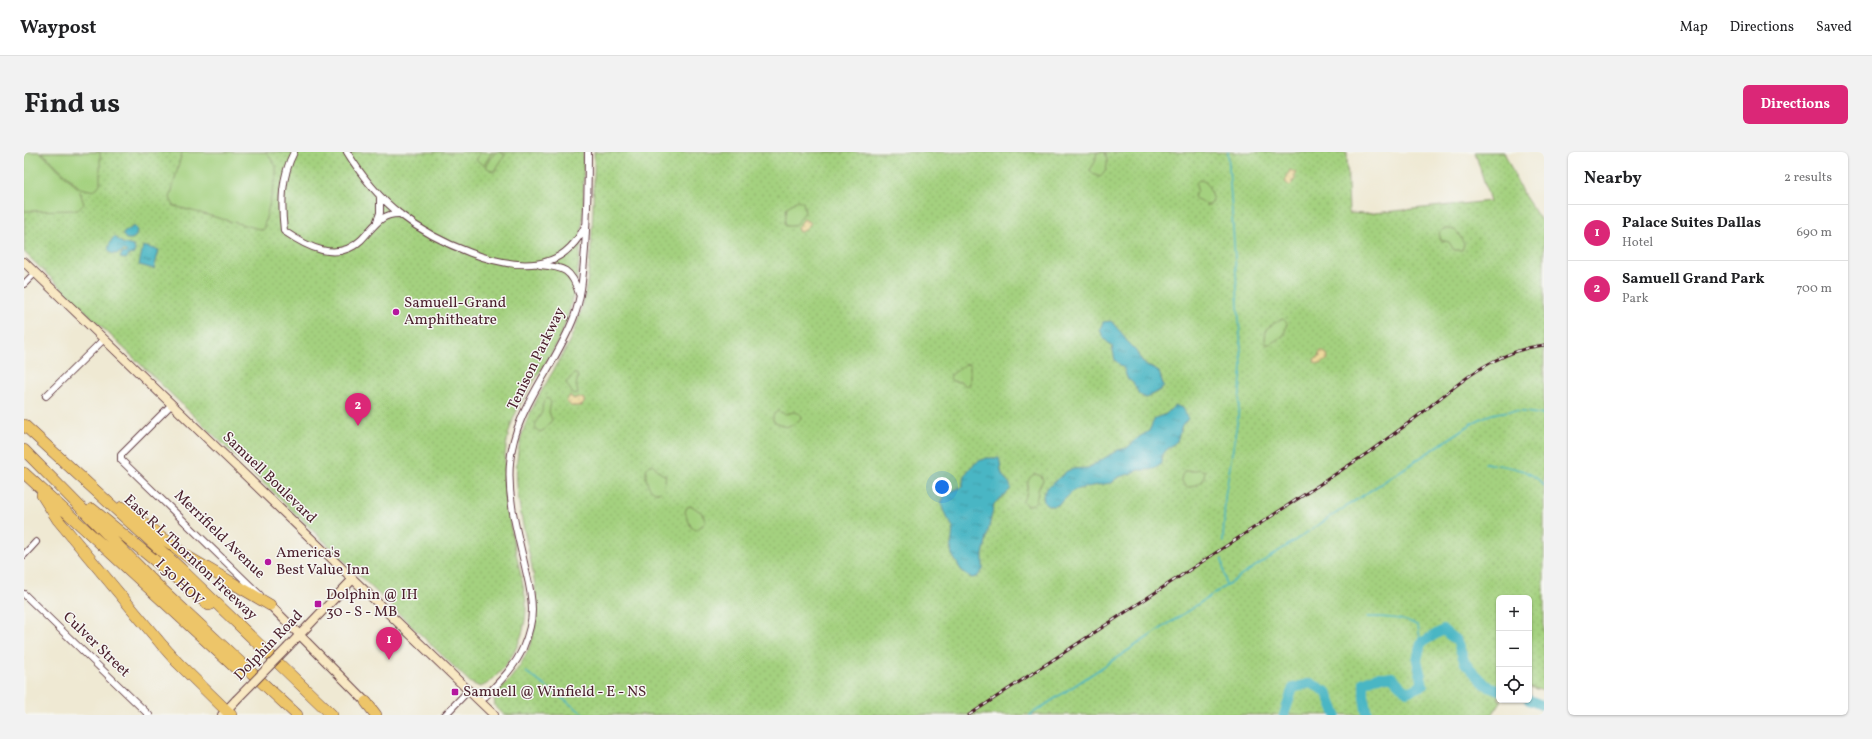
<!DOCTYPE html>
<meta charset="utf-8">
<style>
:root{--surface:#fff;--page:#f2f2f2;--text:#202124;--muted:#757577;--line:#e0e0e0;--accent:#db2777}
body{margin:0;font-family:Vollkorn,serif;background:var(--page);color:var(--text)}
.controls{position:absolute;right:12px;bottom:12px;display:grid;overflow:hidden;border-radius:6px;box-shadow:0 1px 3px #0004}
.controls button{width:36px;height:36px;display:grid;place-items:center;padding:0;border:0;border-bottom:1px solid var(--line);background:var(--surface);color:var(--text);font:20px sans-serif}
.you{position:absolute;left:918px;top:335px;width:14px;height:14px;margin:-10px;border:3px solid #fff;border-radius:50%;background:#1a73e8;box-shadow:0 0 0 6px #1a73e833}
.badge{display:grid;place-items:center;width:26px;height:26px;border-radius:50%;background:var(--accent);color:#fff;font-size:13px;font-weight:700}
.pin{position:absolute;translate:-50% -33px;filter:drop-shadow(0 1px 2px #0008)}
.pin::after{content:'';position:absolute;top:21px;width:14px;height:12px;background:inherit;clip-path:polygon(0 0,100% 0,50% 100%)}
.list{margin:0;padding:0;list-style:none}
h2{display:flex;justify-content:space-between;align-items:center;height:52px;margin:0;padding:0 16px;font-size:17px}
h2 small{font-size:13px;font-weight:400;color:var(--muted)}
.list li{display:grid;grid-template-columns:26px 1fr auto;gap:12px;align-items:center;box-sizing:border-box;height:56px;padding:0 16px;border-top:1px solid var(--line)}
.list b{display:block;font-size:15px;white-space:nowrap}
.list p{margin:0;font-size:13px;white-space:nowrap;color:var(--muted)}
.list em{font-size:13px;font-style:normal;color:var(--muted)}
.icon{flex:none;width:22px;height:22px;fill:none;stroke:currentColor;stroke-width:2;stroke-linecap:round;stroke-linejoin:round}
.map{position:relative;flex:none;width:1520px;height:563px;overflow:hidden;border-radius:6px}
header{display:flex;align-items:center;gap:24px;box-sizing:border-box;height:56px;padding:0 20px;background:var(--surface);border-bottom:1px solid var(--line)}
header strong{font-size:19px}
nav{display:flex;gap:22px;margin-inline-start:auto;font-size:14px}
.intro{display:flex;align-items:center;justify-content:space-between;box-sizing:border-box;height:96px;padding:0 24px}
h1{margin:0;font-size:28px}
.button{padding:10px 18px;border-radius:6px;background:var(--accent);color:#fff;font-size:14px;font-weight:700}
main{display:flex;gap:24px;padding:0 24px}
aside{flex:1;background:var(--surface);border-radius:6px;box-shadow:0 1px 3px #0004}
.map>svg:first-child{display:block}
.grass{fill:url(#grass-dots);stroke:#777855}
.sand{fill:url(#sand-dots);stroke:#9c7c64}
.garden{fill:#a4d17f;stroke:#777855}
.water{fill:url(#water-ripples);stroke:#4a6a78}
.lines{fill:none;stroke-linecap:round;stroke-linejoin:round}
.stream{stroke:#49b6c4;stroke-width:1.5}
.river{stroke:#49b6c4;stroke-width:10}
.street-casing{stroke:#633d44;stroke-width:8}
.secondary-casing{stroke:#633d44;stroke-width:10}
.highway-casing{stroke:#633d44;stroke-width:12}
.street{stroke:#fff;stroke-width:6}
.secondary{stroke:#f8e8c3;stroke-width:8}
.highway{stroke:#edc569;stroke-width:11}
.rail-casing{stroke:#4a1f2b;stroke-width:3}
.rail{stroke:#f6f6f2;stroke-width:1.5;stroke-dasharray:4.5;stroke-linecap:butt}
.secondary-bridge-casing{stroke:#633d44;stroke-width:10;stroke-linecap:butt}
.secondary-bridge{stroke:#f8e8c3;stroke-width:8}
.poi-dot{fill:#b5179e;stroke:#f6f6f2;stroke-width:1.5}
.labels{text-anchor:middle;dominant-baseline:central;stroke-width:3;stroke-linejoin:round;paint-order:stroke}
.poi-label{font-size:15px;fill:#4a1f2b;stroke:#f6f6f2;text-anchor:start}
.street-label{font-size:15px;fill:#4a1f2b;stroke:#f6f6f2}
</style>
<header>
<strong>Waypost</strong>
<nav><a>Map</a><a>Directions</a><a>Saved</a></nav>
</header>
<div class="intro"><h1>Find us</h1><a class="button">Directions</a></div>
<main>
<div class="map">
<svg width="1520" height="563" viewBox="0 0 1520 563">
<defs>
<pattern id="grass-dots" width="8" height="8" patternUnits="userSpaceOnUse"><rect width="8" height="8" fill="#a4d17f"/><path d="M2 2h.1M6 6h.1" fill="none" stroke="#8fb36e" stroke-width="1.8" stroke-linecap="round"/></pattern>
<pattern id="sand-dots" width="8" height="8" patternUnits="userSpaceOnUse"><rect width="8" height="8" fill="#eeda9e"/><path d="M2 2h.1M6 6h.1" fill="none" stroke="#cebb88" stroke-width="1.8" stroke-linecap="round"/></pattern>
<pattern id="water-ripples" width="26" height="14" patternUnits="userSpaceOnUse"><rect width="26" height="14" fill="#49b6c4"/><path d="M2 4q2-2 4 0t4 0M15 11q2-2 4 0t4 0" fill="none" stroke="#3f939f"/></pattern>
</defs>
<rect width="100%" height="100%" fill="#f6f6f2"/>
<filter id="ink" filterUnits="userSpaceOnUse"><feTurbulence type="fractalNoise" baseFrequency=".025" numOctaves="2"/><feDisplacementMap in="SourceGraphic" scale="8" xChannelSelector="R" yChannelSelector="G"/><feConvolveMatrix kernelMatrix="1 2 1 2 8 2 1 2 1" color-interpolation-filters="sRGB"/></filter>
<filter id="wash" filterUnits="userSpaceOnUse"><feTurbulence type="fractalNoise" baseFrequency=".012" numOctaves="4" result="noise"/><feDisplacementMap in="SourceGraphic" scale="16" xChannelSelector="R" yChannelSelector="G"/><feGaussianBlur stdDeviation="0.9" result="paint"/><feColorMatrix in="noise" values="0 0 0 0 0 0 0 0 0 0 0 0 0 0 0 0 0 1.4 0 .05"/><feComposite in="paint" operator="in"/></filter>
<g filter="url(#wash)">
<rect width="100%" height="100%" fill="#efe9d3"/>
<!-- grass -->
<path class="grass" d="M0 0H559C561 56 559 140 533 191 517 222 492 249 484 284 472 338 493 396 502 449 503 478 493 502 473 523 468 528 463 533 456 535L447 531 0 100Z
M570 0H1323L1325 61 1341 62 1466 49 1451 0H1480L1498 40 1520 73V539L1505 535V446H1475V548H1478L1468 563H480L471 554 470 545C474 538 480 533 486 527 495 516 502 504 507 490 527 431 484 365 494 299 502 251 537 216 553 171 566 135 567 95 569 57 569 38 571 19 570 0Z"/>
<!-- sand -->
<path class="sand" d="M1266 18 1272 21V23L1270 24 1272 28 1268 29V32L1266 34 1261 30Z
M780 67 787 71 779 79 775 80 773 76Z
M1297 199 1303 202 1304 207 1297 212 1291 211 1290 207 1296 205 1295 202Z
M546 244 550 247 554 245 560 247V251L557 254H547L542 249Z"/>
<!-- garden -->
<path class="garden" d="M0 0H16L55 37 60 52 54 58 0 59Z
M18 0H76V32L70 39 56 36Z
M158 0H242L252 14V25L239 78 150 54 146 46Z
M457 0H468L460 13 452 8Z
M471 0H476L481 3 470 20 462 15Z
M1073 0H1081C1084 9 1085 18 1076 25L1069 22 1066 18 1071 10Z
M1175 28C1186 28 1186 41 1189 49L1186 53H1182C1179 48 1173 49 1170 45L1173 38 1172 31Z
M774 48 779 50 781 60 770 74H763L761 72 763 55Z
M1419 77C1434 76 1433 80 1440 92L1438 98H1430L1425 90 1417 88 1415 81Z
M1259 167 1263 171 1260 183 1246 192H1242L1241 188 1242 177 1255 168Z
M942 212 946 213V232L942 234 937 230 928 229 926 226 927 223Z
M550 222H553L554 225 552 233 554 240 552 243 549 242 542 231Z
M523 246 527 250 525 260 528 268 520 278 516 280 512 277C510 269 514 268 517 262 520 256 516 251 523 246Z
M754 259 761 262 770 260 776 262 777 266 772 271 762 275 749 269V263Z
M629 312 635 320 642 324 639 337 635 341C623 340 619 322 624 314Z
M1174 317 1181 319 1179 329 1167 335H1162L1157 328 1158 323 1161 319H1170Z
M1011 322 1017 324 1019 328C1017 332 1014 336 1014 340 1012 349 1013 352 1003 354L999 349C999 347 1001 345 1002 343 1005 335 1001 326 1011 322Z
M668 354 678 361 681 367 680 372 672 378 667 375 661 360 663 355Z"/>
<!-- water -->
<path class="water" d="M110 74 113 78 112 84 108 87H102L98 82Z
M91 85 98 91 109 94 111 97 110 103 106 102 102 107 96 106 98 101H103L101 98C98 99 95 102 91 102 80 101 86 90 89 86Z
M119 94 135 98 130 117 115 113Z
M1087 169 1100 184 1104 191 1112 199 1118 210 1135 220 1140 235C1136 238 1126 245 1121 246L1115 242 1109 231 1103 226 1100 217 1091 208 1088 194 1079 186 1076 177 1079 170Z
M1153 254 1158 256 1164 267 1158 274 1153 289 1138 302V311C1130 319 1124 318 1114 318 1110 319 1108 321 1105 322 1097 325 1093 324 1088 331 1084 331 1055 336 1051 338 1042 344 1032 362 1020 350L1019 344 1021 338 1043 319 1048 317 1064 316 1094 298 1103 296 1115 285 1125 279 1131 266 1142 262 1149 255Z
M962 306H975C977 311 976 317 978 322 980 328 992 333 984 340 980 345 974 347 970 352L959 403V418L953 425 948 426 939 421 928 403 927 397 929 376C925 365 909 352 924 342 928 338 934 338 938 334 942 319 946 312 962 306Z"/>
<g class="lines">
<!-- stream -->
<path class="stream" d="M1461 311C1481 314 1508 316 1520 334
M1199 390 1201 345 1214 265 1218 214 1204 0
M1198 407 1202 433
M1343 465C1361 465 1378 465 1394 474L1397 491
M502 520 561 563
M1006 563 1452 269C1475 256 1495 258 1520 263"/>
<!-- river -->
<path class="river" d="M1505 548 1520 554
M1260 563 1269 536 1287 531 1303 540 1312 563
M1343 563 1340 546V530L1353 525H1368L1383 540 1399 533 1393 508 1397 491 1419 478 1433 489 1441 511 1462 533 1475 538"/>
</g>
</g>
<g filter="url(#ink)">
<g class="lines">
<defs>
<path id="street" d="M270 0C257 25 257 52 260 79 283 95 313 111 337 88 350 75 356 61 376 62
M323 0C337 23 354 45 376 62 410 89 481 123 524 109 541 104 554 89 561 74
M353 69 356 61V44
M516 113C539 115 548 117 555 142
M0 132 11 121
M22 244 80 187
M148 252 97 303V308L236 443
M0 403 12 390
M0 442 125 563
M456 550C472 533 490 517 499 496 504 484 508 470 508 458 508 445 505 431 502 419 494 383 483 348 486 311 490 256 531 216 550 165 558 144 559 120 561 97 563 64 564 32 564 0
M421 563 445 538"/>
<path id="secondary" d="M0 110 470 563
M246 453 345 553
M264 495 329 427
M198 563 212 548"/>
<path id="highway" d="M0 273 157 417 308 563
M0 298 133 433 273 563
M0 321 217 521
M18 343 34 368 138 493 153 510 207 563
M98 355 164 405 246 453
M68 357 185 453
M342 550 352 563"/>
</defs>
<!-- street casing -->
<use href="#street" class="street-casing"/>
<!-- secondary casing -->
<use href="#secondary" class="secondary-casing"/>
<!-- highway casing -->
<use href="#highway" class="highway-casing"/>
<!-- street -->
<use href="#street" class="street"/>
<!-- secondary -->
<use href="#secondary" class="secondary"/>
<!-- highway -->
<use href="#highway" class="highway"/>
<defs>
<path id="rail" d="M945 563 1345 300C1363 287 1381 274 1399 260 1436 230 1471 199 1520 193"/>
</defs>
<!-- rail casing -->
<use href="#rail" class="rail-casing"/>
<!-- rail -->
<use href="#rail" class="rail"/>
<defs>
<path id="secondary-bridge" d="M212 548 264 495"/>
</defs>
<!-- secondary-bridge casing -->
<use href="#secondary-bridge" class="secondary-bridge-casing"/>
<!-- secondary-bridge -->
<use href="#secondary-bridge" class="secondary-bridge"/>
</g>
</g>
<!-- markers -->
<g class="poi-dot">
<circle cx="372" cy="160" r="4"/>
<circle cx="244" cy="410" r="4"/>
<rect x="290" y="448" width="8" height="8" rx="2"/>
<rect x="427" y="536" width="8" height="8" rx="2"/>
</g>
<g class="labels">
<!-- poi labels -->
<g class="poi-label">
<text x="380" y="151">Samuell-Grand<tspan x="380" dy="17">Amphitheatre</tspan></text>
<text x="252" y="401">America's<tspan x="252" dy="17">Best Value Inn</tspan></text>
<text x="302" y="443">Dolphin @ IH<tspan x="302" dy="17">30 - S - MB</tspan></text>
<text x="439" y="540">Samuell @ Winfield - E - NS</text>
</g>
<!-- street labels -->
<g class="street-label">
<text transform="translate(513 207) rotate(-64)">Tenison Parkway</text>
<text transform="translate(245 326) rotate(44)">Samuell Boulevard</text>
<text transform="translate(195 383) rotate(44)">Merrifield Avenue</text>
<text transform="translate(166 406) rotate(43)">East R L Thornton Freeway</text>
<text transform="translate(155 431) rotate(44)">I 30 HOV</text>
<text transform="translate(72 493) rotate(44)">Culver Street</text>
<text transform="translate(245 494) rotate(-46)">Dolphin Road</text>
</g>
</g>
</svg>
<div class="controls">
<button>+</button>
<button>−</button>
<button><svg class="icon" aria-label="locate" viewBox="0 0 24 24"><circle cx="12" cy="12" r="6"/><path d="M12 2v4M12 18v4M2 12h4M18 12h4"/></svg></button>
</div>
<div class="you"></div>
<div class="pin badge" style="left:365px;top:508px">1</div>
<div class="pin badge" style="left:334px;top:274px">2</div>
</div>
<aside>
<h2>Nearby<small>2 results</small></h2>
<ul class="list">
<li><span class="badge">1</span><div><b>Palace Suites Dallas</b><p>Hotel</p></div><em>690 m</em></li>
<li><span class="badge">2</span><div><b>Samuell Grand Park</b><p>Park</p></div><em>700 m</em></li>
</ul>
</aside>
</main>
